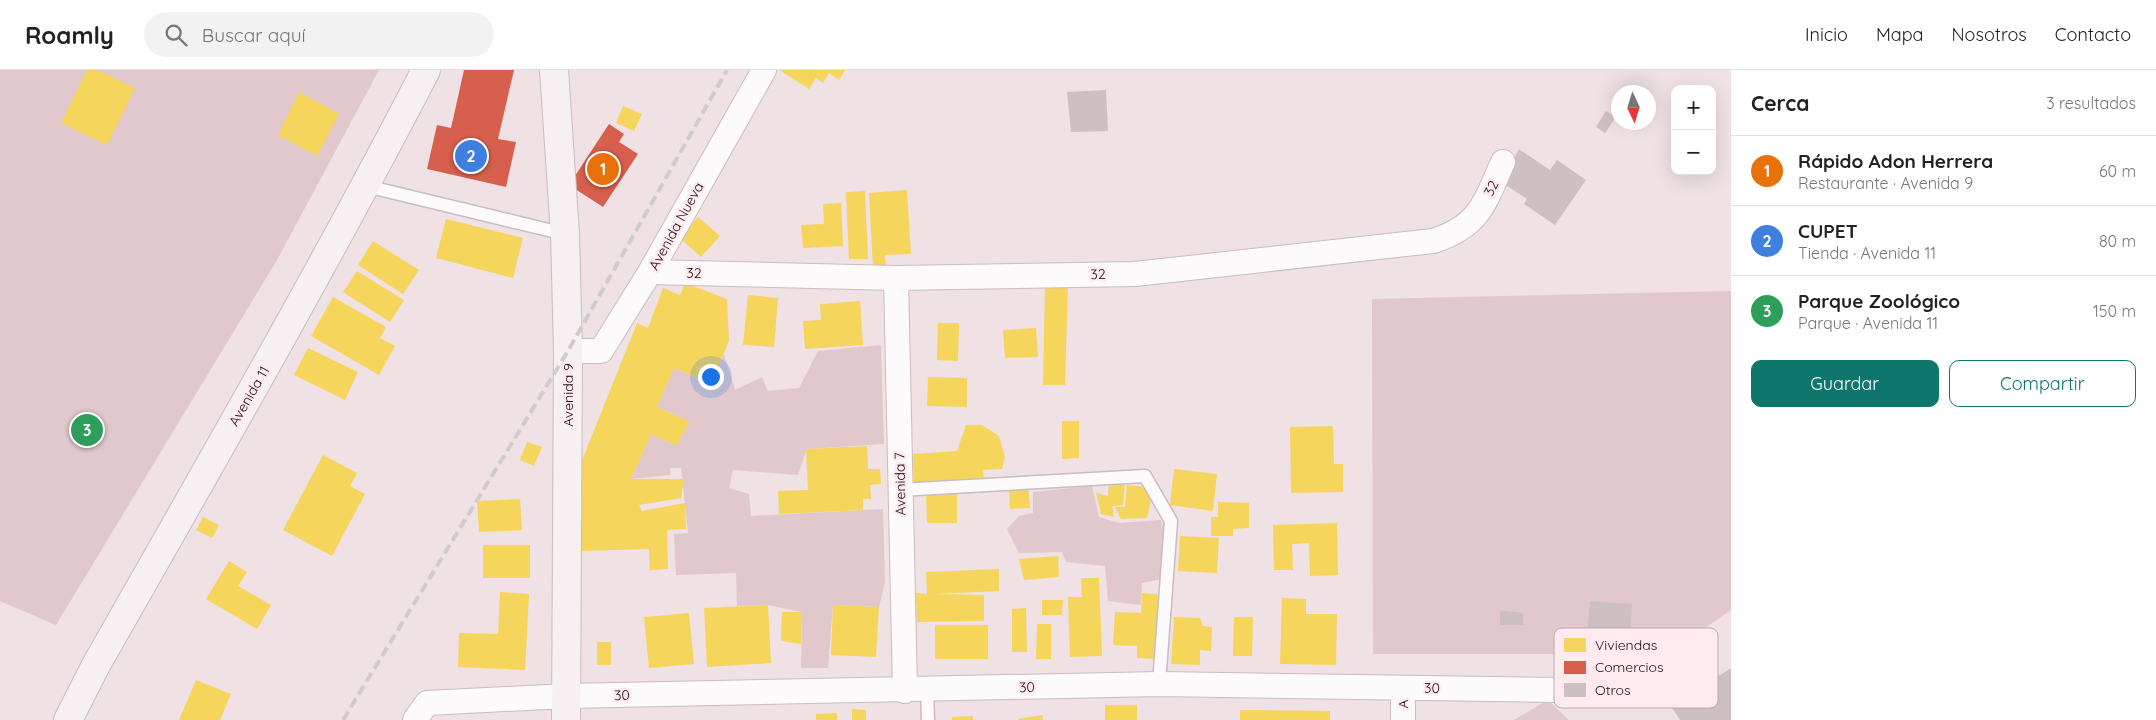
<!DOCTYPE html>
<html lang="es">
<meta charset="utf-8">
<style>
:root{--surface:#fff;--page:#f2f2f2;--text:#222;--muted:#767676;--line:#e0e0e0;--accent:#0f766e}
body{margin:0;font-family:Quicksand,sans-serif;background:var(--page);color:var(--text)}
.controls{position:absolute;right:15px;top:15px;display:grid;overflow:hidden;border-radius:10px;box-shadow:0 5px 20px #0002}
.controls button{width:45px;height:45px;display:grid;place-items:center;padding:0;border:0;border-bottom:1px solid var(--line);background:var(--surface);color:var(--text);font:25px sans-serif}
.compass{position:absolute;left:1611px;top:15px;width:45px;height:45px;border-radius:50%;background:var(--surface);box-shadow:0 5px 20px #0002;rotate:176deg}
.you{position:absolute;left:710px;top:306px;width:18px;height:18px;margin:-12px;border:4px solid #fff;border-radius:50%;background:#1a73e8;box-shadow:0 0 0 8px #1a73e833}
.badge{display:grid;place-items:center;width:32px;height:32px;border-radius:50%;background:var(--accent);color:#fff;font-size:16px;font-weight:700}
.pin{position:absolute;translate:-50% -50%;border:2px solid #fff;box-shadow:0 1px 5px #0006}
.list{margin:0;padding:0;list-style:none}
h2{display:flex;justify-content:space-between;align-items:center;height:65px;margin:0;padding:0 20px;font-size:21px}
h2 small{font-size:16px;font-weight:400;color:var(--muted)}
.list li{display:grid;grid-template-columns:32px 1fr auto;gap:15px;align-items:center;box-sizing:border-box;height:70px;padding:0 20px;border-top:1px solid var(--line)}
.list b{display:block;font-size:19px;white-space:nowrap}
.list p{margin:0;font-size:16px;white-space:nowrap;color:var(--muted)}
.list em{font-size:16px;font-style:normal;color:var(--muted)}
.actions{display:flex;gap:10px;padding:15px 20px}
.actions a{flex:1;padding:11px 0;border:1px solid var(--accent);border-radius:10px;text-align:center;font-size:18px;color:var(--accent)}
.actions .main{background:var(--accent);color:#fff}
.icon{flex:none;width:28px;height:28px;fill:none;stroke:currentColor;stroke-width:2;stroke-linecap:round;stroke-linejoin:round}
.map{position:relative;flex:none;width:1731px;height:650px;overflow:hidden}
header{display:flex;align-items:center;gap:30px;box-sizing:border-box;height:70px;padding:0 25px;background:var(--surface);border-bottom:1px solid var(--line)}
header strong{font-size:24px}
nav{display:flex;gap:28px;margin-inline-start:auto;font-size:18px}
.search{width:350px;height:45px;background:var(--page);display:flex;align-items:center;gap:12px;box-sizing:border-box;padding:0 18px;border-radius:28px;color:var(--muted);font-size:19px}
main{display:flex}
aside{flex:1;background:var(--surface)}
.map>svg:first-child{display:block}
.green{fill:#e0c8cd}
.homes{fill:#f6d55c}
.shops{fill:#d6604d}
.building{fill:#cebfc3}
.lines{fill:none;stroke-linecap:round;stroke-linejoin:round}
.lane-casing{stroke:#c9bdc0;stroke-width:15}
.street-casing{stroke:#c9bdc0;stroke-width:26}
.secondary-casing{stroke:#c9bdc0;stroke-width:30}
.lane{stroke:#fdfafb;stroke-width:12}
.street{stroke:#fdfafb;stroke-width:24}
.secondary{stroke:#f7f0f2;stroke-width:28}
.rail{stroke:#d0cccd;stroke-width:4;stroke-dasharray:10 5;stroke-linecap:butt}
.labels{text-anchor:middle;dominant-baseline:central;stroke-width:5;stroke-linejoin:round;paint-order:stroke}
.street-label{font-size:14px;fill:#191013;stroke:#ffeaef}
.key{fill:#ffeaef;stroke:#baa9ad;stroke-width:1}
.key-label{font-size:14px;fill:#191013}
</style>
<header>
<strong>Roamly</strong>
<div class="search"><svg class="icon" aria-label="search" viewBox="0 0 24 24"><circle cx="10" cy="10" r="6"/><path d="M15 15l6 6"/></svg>Buscar aquí</div>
<nav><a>Inicio</a><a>Mapa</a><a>Nosotros</a><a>Contacto</a></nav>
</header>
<main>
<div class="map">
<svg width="1731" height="650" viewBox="0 0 1731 650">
<rect width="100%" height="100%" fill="#efe1e4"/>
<!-- green -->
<path class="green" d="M0 0H379L277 190 56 555 0 531Z
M1731 221V540L1668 584H1373L1372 229Z
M881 275 884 374 807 379 798 405 733 400 729 418 749 424 751 446 883 439 885 512 879 537 833 535 828 598H801L802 542 768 535 737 536 736 503 676 505 674 464 688 463 681 398H670V405L631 409 651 364 677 376 689 351 657 337 674 298 710 314 724 284 735 320 762 307 768 321 799 318 818 281Z
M1092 416 1099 447 1119 453 1161 450 1164 461 1162 509 1142 513 1141 535 1108 531 1105 496 1066 492 1062 482 1019 483 1007 459 1019 446 1033 443V422Z
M1548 630 1569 650H1514Z"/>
<!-- homes -->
<path class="homes" d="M87 0H97L135 18 107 75 61 53Z
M779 0H845L839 10 829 3 823 13 816 8 809 19Z
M299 22 339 44 317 86 278 65Z
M623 36 642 44 634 61 616 53Z
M907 120 911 184 885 185 886 197 873 198 869 123Z
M865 121 868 189H849L846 122Z
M841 133 843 176 803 178 801 155 824 154 823 134Z
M698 147 720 166 701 187 680 168Z
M446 149 523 168 513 208 436 188Z
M373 171 419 200 403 224 358 195Z
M357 201 404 230 390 252 343 222Z
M685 213 727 229 729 271 711 314 674 298 657 337 689 351 677 376 651 364 631 409H684L681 428 639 435 642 441 685 433 686 459 667 460 668 499 650 500 649 479 582 481 579 398 637 253 648 258 663 218 680 225Z
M1045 214H1068L1065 315H1043Z
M748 225 778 228 774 277 743 275Z
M333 227 386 257 380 268 395 276 379 305 311 266Z
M860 231 863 275 805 279 803 251 821 250 820 234Z
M938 253H959L958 291 937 290Z
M1036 258 1038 287 1005 288 1003 260Z
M308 278 358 302 345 330 294 305Z
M928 307 967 308V337L927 336Z
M1062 351H1079V388L1062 389Z
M966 355H982L999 366 1005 387 1002 399 983 400 984 409 914 414 913 384 957 381Z
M1333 356 1334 394H1343V422L1291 423 1290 357Z
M527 372 542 377 534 396 520 390Z
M867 376 868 399H880L881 414 870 415 871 429H863V440L779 444 778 421 808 420 806 379Z
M323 385 357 403 350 416 365 424 332 486 283 460Z
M1174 399 1217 404 1213 441 1170 435Z
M1125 411 1123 435 1112 436 1114 447 1101 444 1096 423 1108 426 1109 412Z
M1127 415 1147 417 1152 426 1147 448 1121 449 1115 437H1125Z
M1028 416 1030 438 1010 439 1009 417Z
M926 421H957V453H927Z
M520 429 522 460 479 462 477 431Z
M1218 432 1249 433V458L1233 459V466H1211V447H1218Z
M203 447 219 455 212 468 196 460Z
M1337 453 1338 505 1310 506 1309 473 1292 474 1293 500H1274L1273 455Z
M1180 466 1219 468 1217 503 1178 501Z
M483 475H530V508H483Z
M1058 486 1059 507 1024 510 1019 489Z
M229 491 247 502 238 516 271 535 257 559 206 529Z
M999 499V521L935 524 984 525V551L917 552 916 523 927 524 926 502Z
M1081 508H1099L1102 586 1070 587 1068 527H1082Z
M500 522 529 524 525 600 458 597 459 563 498 564Z
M1142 523 1158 524 1155 589 1137 588V576L1113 575 1115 542 1141 543Z
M1282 528 1306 529V544H1337L1336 595 1280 594Z
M1042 530H1063L1062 545H1042Z
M768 535 771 593 707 597 704 538Z
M833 535 879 537 876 587 831 585Z
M1026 538 1027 582H1012V539Z
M782 542H802L801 574 781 571Z
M689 543 694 594 649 598 644 547Z
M1174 547 1200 548 1203 556 1212 557 1211 581 1200 580V595L1171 594Z
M1234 547H1253L1252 586H1233Z
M1037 554H1051V589H1036Z
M935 555H988V589H935Z
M597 572H611V595H597Z
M196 610 231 624 220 650H179Z
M1105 635H1137V650H1105Z
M852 639 866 640V650H852Z
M1240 640 1330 641V650H1240Z
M837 643V650H816V644Z
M1042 645 1043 650H1018V649Z
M973 646V650H952V647Z"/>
<!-- shops -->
<path class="shops" d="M464 0H514L498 69 516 72 506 117 427 99 437 55 451 58Z
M609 54 624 64 619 72 638 84 603 137 569 115Z"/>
<!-- building -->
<path class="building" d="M1106 20 1108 61 1071 62 1067 22Z
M1606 41 1616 47 1605 63 1596 57Z
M1519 79 1550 100 1557 90 1586 110 1555 155 1524 134 1527 129 1501 112Z
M1590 531 1632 534 1630 567 1587 564Z
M1500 540 1523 543V555H1500Z
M1731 598V650H1680L1671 636Z"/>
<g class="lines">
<defs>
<path id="lane" d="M366 116 565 164
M899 420 1145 406 1171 451 1159 614
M927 620 928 650"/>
<path id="street" d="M650 202 896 208 1135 204 1433 171C1480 156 1484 134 1503 92
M896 208 905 621
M568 281H601L650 202 764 0
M1403 618V650
M415 650 427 633 566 626 1159 614 1627 621"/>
<path id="secondary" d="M554 0 565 164 568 281 566 650
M68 650 96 595C208 398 322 201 426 0"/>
</defs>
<!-- lane casing -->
<use href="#lane" class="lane-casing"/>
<!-- street casing -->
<use href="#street" class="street-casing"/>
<!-- secondary casing -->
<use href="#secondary" class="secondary-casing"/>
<!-- lane -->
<use href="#lane" class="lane"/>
<!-- street -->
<use href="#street" class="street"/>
<!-- secondary -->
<use href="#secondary" class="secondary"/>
<!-- rail -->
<path class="rail" d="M343 650 568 281 727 0"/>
</g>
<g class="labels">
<!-- street labels -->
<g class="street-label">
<text transform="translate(1491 118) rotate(-64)">32</text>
<text transform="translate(676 156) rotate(-61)">Avenida Nueva</text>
<text transform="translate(694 203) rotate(1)">32</text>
<text transform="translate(1098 204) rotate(-1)">32</text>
<text transform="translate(568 325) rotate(-90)">Avenida 9</text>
<text transform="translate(249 326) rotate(-60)">Avenida 11</text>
<text transform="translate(900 414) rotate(-91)">Avenida 7</text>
<text transform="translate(1027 617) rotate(-1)">30</text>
<text transform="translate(1432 618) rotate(1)">30</text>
<text transform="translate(622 625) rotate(-1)">30</text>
<text transform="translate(1403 634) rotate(-90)">A</text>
</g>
</g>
<!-- legend -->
<rect x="1554" y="558" width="164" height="80" rx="8" class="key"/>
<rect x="1564" y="568" width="22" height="14" fill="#f6d55c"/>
<rect x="1564" y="591" width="22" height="13" fill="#d6604d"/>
<rect x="1564" y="613" width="22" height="14" fill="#cebfc3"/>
<g class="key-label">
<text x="1595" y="580">Viviendas</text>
<text x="1595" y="602">Comercios</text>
<text x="1595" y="625">Otros</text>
</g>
</svg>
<div class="controls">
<button>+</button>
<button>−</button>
</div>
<svg class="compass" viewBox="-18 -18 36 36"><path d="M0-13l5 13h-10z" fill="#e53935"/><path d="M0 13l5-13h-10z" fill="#767676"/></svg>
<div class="you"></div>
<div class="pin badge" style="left:603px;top:99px;background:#e8710a">1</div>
<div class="pin badge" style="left:471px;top:86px;background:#3f7fe0">2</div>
<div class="pin badge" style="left:87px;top:360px;background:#2e9e5b">3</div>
</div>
<aside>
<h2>Cerca<small>3 resultados</small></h2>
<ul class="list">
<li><span class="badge" style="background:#e8710a">1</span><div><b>Rápido Adon Herrera</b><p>Restaurante · Avenida 9</p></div><em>60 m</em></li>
<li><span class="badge" style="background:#3f7fe0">2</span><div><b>CUPET</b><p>Tienda · Avenida 11</p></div><em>80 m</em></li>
<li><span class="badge" style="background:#2e9e5b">3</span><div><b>Parque Zoológico</b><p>Parque · Avenida 11</p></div><em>150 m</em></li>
</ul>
<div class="actions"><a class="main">Guardar</a><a>Compartir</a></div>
</aside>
</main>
